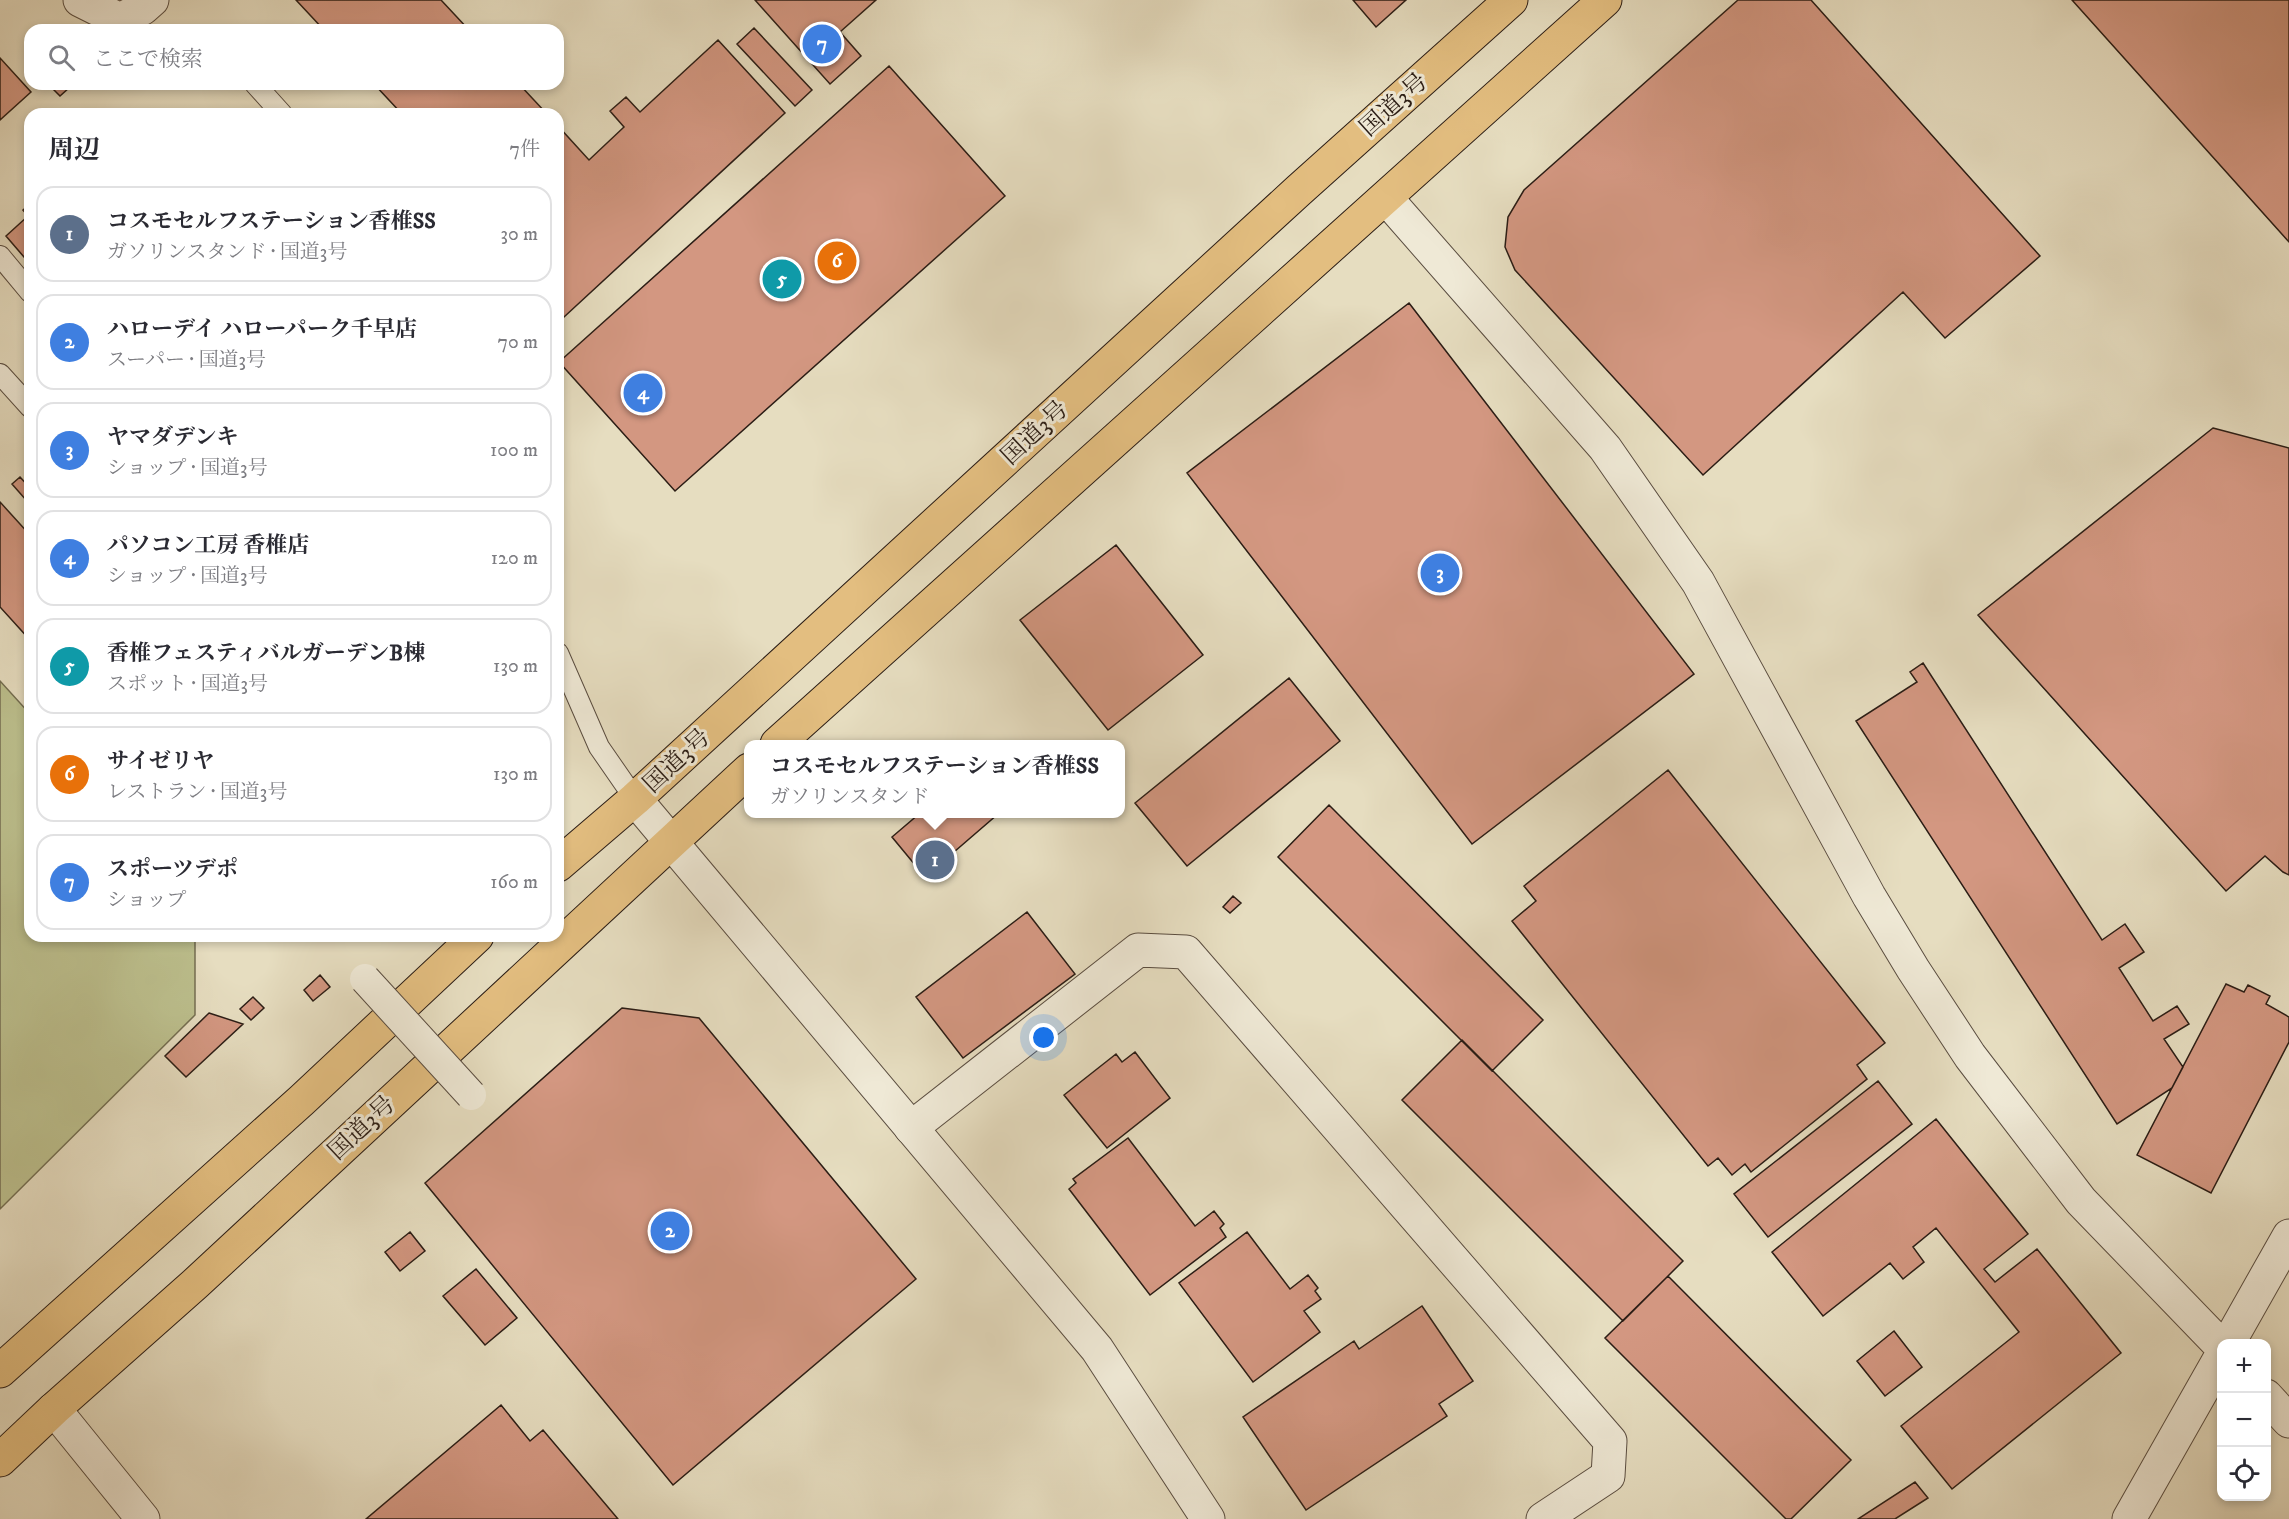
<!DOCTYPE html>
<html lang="ja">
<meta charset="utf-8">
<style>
:root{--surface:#fff;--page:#f2f2f3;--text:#2b2b33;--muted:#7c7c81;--line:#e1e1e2;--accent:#b45309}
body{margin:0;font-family:"IM FELL DW Pica","Noto Serif JP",serif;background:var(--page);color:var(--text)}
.controls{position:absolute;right:18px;bottom:18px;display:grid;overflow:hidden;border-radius:12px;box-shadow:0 3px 9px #0003}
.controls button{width:54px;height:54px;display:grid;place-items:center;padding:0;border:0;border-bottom:2px solid var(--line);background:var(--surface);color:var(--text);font:30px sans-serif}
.you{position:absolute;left:1044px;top:1038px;width:21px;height:21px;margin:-15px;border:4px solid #fff;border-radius:50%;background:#1a73e8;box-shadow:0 0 0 9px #1a73e833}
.badge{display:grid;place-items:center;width:39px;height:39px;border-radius:50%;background:var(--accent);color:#fff;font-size:20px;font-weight:700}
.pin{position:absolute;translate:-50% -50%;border:3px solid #fff;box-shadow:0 2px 6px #0006}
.popup{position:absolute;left:744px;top:740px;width:381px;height:78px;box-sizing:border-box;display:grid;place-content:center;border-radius:12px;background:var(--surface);filter:drop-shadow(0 2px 4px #0005);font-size:20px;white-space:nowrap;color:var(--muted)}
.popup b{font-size:22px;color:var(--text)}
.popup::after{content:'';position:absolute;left:50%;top:100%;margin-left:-12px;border:12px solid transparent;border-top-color:var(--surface)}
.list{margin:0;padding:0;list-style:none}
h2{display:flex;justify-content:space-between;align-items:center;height:78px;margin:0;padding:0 24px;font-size:26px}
h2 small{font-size:20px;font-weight:400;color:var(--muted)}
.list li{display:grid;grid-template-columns:39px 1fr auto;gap:18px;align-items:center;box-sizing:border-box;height:96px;margin:0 12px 12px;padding:0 12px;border:2px solid var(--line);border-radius:18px}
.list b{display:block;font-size:22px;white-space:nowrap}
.list p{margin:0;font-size:20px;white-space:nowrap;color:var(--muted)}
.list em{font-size:20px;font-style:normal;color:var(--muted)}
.icon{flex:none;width:33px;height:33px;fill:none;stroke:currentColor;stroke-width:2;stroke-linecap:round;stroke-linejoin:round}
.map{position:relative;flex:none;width:2289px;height:1519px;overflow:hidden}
.search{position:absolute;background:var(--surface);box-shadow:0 3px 9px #0003;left:24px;top:24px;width:540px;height:66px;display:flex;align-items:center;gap:15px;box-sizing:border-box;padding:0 21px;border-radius:18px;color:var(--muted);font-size:22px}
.panel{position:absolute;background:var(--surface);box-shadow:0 3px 9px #0003;left:24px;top:108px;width:540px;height:834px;border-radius:18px}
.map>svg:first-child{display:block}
.green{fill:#bcbf8d;stroke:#746e51;stroke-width:1.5}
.building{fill:#d39781;stroke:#2b1d15;stroke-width:1.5}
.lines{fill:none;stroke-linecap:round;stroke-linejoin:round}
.service-casing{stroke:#5a4d40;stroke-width:22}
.minor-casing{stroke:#5a4d40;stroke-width:35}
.tertiary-casing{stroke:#5a4d40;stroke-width:35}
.trunk-casing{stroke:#2b1d15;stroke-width:35}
.service{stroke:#efe9d6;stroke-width:20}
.minor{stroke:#efe9d6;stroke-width:33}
.tertiary{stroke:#efe9d6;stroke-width:33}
.trunk{stroke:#e3be80;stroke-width:33}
.pedestrian-bridge-casing{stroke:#5a4d40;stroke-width:32;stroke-linecap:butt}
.pedestrian-bridge{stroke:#efe9d6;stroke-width:30}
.labels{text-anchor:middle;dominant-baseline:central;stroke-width:6;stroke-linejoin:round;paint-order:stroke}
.street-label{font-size:24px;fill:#2b1d15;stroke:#efe9d6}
</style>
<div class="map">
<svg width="2289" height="1519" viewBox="0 0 2289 1519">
<rect width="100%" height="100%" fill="#e6ddc0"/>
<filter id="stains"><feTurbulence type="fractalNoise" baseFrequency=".00333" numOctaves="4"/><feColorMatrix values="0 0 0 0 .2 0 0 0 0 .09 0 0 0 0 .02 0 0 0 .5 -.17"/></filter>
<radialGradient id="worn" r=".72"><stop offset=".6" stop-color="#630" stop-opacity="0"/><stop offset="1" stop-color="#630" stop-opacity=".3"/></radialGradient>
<!-- green -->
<path class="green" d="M0 681 30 714V936H195V1015L0 1209Z"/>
<!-- building -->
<path class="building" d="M296 0H441L469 30H324Z
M755 0H876L840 32 861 56 830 84Z
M1353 0H1406L1376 27Z
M1738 0H1811L2040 256 1945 338 1903 292 1703 475 1515 270 1505 247 1508 217 1524 190Z
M2072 0H2289V242Z
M754 28 812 90 795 106 737 44Z
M718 40 785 113 564 317 558 311V126L589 160 624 127 610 111 626 97 640 112Z
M0 58 31 92 0 120Z
M889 66 1005 196 675 491 559 362Z
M48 84H68L71 86 60 96Z
M374 84H519L547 114H402Z
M30 204V264L6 236 28 216 23 210Z
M1409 303 1694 674 1472 844 1187 473Z
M2213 428 2289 448V875L2283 872 2265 856 2226 891 1978 615Z
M20 477 30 488V496L26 500 12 484Z
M0 502 30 535V640L0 607Z
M1116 545 1203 655 1108 730 1020 620Z
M1923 663 2102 940 2125 924 2144 952 2119 968 2153 1021 2177 1006 2189 1024 2164 1039 2183 1067 2172 1088 2117 1124 1856 721 1917 682 1910 672Z
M1289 678 1340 741 1187 866 1135 803Z
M1668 770 1885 1043 1857 1065 1867 1079 1751 1172 1745 1164 1732 1175 1718 1158 1708 1166 1512 921 1536 901 1524 886Z
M1329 805 1543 1020 1492 1071 1278 857Z
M919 814H998L925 877 892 837Z
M1233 896 1241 903 1230 913 1223 907Z
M1027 912 1075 974 963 1058 916 997Z
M320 975 330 987 313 1001 304 990Z
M2226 984 2244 992 2248 985 2270 996 2266 1004 2289 1017V1042L2211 1193 2137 1155Z
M253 997 264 1008 251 1020 240 1009Z
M622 1008 699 1018 916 1279 673 1485 425 1183Z
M209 1013 243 1024 186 1077 165 1056Z
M1462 1040 1683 1261 1623 1321 1402 1100Z
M1135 1052 1170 1098 1107 1148 1064 1095 1116 1054 1122 1062Z
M1878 1081 1912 1124 1768 1237 1734 1194Z
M1936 1119 2028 1234 1984 1269 1995 1282 2037 1249 2121 1353 1952 1489 1901 1426 2019 1332 1936 1228 1913 1247 1924 1262 1903 1279 1890 1263 1823 1316 1772 1252Z
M1128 1138 1195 1226 1214 1211 1224 1224 1220 1228 1226 1237 1150 1295 1069 1189 1076 1183 1073 1179Z
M410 1232 425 1251 400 1271 385 1252Z
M1247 1232 1290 1289 1308 1275 1318 1288 1315 1291 1321 1299 1304 1311 1320 1332 1253 1382 1179 1283Z
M476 1269 517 1318 485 1345 443 1296Z
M1668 1276 1851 1460 1791 1519H1786L1605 1338Z
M1422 1306 1473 1381 1439 1404 1447 1416 1306 1510 1243 1417 1354 1341 1359 1349Z
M1894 1331 1922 1367 1885 1396 1857 1361Z
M501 1405 530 1441 543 1430 618 1519H366Z
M1915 1482 1928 1498 1895 1519H1858Z"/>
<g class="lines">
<defs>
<path id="service" d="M255 84 282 114
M0 256 30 292
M0 374 30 407
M558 653 599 747 635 799"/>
<path id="minor" d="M911 1128 1138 950 1186 952 1610 1441 1608 1476 1543 1519"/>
<path id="tertiary" d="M80 0 120 20 143 8 152 0
M1386 198 1605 448 1698 582 1869 896 1913 969 1970 1056 2081 1201 2222 1347
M635 799 1097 1349 1208 1519
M2228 1344 2289 1236
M2266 1396 2289 1421
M54 1409 143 1519
M2129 1519 2222 1355"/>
<path id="trunk" d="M777 744 1605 0
M558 865 635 799 1298 191 1511 0
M0 1371 302 1100 477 936
M0 1460 54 1409 195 1284 749 770"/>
</defs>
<!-- service casing -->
<use href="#service" class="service-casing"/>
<!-- minor casing -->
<use href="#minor" class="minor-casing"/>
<!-- tertiary casing -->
<use href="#tertiary" class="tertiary-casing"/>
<!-- trunk casing -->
<use href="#trunk" class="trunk-casing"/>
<!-- service -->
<use href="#service" class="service"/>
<!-- minor -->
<use href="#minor" class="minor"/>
<!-- tertiary -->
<use href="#tertiary" class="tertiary"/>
<!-- trunk -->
<use href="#trunk" class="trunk"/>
<defs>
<path id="pedestrian-bridge" d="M365 979 471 1095"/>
</defs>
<!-- pedestrian-bridge casing -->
<use href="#pedestrian-bridge" class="pedestrian-bridge-casing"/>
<!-- pedestrian-bridge -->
<use href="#pedestrian-bridge" class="pedestrian-bridge"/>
</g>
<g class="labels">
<!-- street labels -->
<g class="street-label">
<text transform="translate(1394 105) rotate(-42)">国道3号</text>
<text transform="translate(1035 433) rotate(-43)">国道3号</text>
<text transform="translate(677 761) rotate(-43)">国道3号</text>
<text transform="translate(362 1128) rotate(-43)">国道3号</text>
</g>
</g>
<rect width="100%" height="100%" filter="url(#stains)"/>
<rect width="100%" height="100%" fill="url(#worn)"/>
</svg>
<div class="controls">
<button>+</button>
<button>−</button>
<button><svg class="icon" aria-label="locate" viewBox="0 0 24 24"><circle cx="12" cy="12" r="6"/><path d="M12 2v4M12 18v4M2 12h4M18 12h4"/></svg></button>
</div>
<div class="you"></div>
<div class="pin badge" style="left:935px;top:860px;background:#5c6f8a">1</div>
<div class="popup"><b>コスモセルフステーション香椎SS</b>ガソリンスタンド</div>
<div class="pin badge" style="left:670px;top:1231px;background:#3f7fe0">2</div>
<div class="pin badge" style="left:1440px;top:573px;background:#3f7fe0">3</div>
<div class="pin badge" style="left:643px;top:393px;background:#3f7fe0">4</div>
<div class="pin badge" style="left:782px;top:279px;background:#0f9aa8">5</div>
<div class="pin badge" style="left:837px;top:261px;background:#e8710a">6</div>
<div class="pin badge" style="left:822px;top:44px;background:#3f7fe0">7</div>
<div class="search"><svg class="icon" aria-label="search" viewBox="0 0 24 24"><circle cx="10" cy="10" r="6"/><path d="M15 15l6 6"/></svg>ここで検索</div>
<section class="panel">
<h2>周辺<small>7件</small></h2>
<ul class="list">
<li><span class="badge" style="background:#5c6f8a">1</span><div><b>コスモセルフステーション香椎SS</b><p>ガソリンスタンド · 国道3号</p></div><em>30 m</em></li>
<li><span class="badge" style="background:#3f7fe0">2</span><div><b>ハローデイ ハローパーク千早店</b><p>スーパー · 国道3号</p></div><em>70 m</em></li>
<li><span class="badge" style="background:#3f7fe0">3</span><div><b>ヤマダデンキ</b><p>ショップ · 国道3号</p></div><em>100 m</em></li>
<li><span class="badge" style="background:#3f7fe0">4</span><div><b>パソコン工房 香椎店</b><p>ショップ · 国道3号</p></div><em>120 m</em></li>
<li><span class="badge" style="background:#0f9aa8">5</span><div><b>香椎フェスティバルガーデンB棟</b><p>スポット · 国道3号</p></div><em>130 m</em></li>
<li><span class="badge" style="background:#e8710a">6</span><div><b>サイゼリヤ</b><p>レストラン · 国道3号</p></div><em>130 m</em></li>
<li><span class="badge" style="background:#3f7fe0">7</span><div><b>スポーツデポ</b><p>ショップ</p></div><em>160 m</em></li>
</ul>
</section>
</div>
